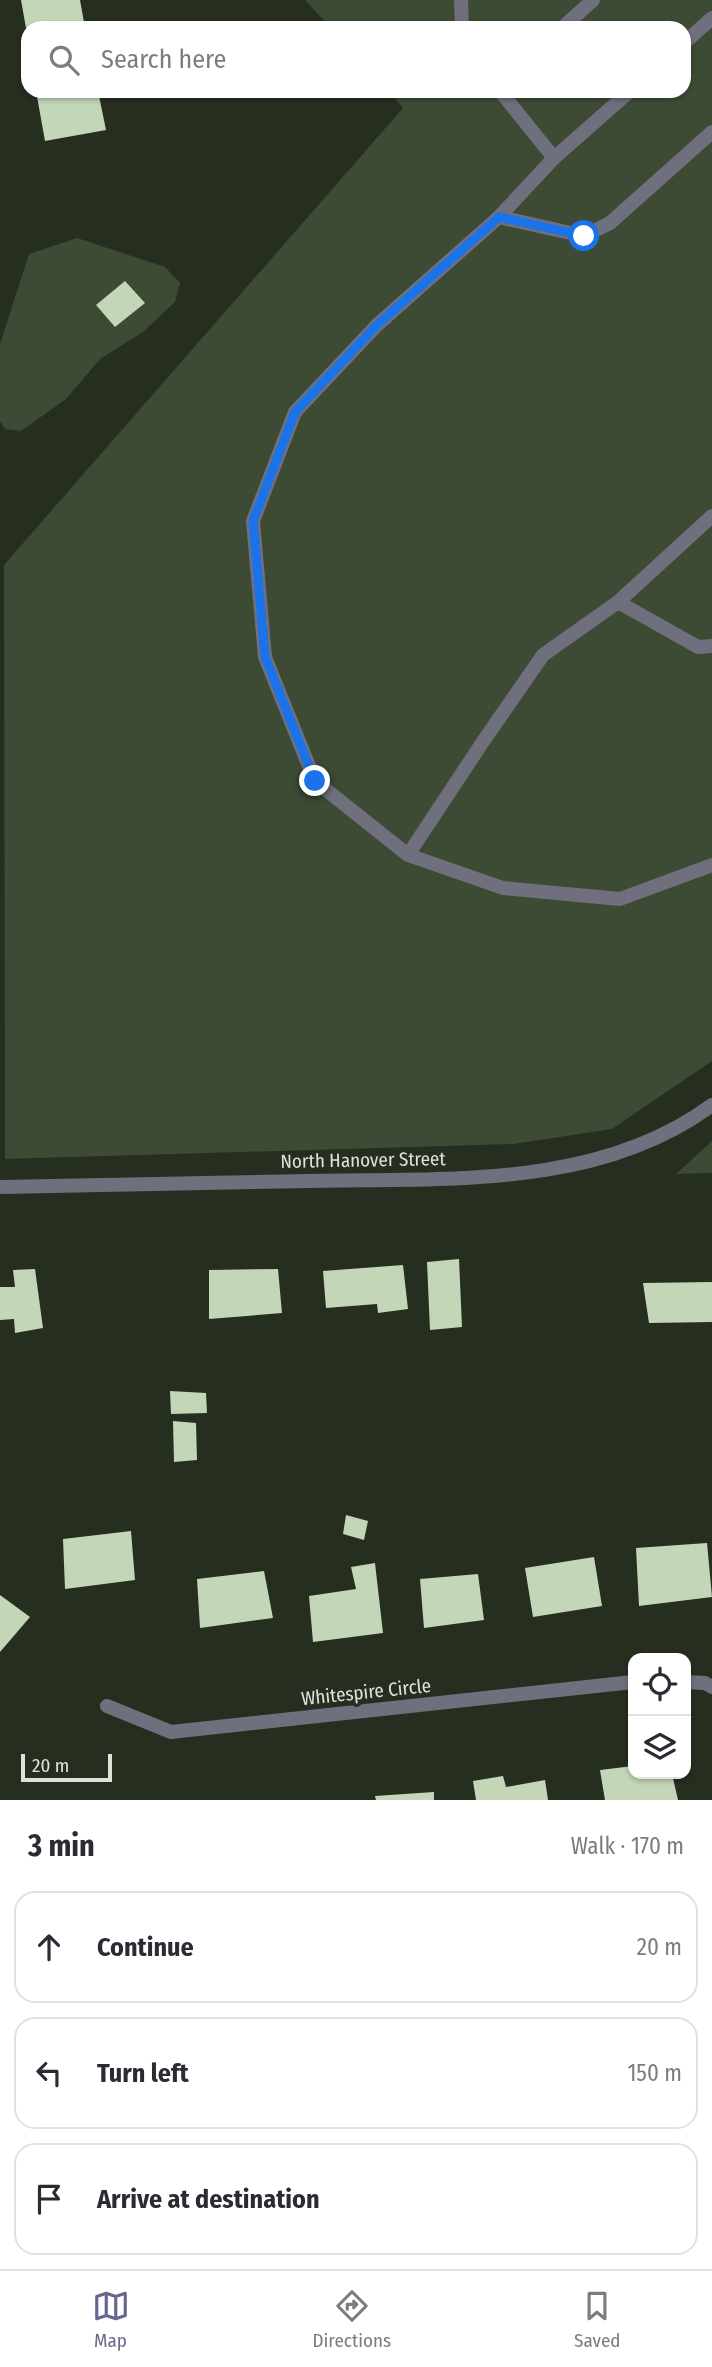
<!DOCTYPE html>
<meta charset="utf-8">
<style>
:root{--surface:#fff;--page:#f2f2f3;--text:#2b2b33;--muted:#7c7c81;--line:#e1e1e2;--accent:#67668d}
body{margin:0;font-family:"Fira Sans Condensed",sans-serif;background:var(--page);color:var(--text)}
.controls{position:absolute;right:21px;bottom:21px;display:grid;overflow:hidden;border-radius:14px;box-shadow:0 2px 5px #0004}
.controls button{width:63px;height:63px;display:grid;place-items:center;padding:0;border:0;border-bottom:2px solid var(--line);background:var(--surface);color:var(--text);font:35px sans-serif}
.scale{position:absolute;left:21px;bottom:18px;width:91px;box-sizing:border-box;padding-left:7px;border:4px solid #dde3d9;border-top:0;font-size:19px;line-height:24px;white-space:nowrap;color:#dde3d9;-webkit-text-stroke:5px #262e20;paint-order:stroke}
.stop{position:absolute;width:21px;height:21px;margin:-16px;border:5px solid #1a73e8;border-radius:50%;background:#fff}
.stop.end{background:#1a73e8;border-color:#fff;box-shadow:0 2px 7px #0008}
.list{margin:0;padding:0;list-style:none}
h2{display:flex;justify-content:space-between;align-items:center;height:91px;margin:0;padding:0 28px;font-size:30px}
h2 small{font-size:23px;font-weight:400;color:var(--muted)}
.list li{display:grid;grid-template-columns:46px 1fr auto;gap:21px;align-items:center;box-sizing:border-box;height:112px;margin:0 14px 14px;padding:0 14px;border:2px solid var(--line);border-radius:21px}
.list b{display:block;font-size:26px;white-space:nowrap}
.list em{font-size:23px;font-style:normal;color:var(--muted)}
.icon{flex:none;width:38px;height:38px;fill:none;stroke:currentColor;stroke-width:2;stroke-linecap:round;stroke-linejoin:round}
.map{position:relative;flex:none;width:712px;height:1800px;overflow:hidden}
.search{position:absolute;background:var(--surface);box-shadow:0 2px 5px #0004;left:21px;right:21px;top:21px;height:77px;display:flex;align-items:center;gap:18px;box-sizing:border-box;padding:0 24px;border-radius:21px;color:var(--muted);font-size:26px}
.sheet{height:469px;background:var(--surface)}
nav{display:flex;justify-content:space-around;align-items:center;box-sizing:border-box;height:98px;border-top:2px solid var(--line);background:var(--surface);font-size:19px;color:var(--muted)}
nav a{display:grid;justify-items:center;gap:4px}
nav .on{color:var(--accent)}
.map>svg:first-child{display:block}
.green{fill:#3d4a34}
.building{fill:#c3d6b7}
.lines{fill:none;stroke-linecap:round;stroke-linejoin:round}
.service{stroke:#6f6f7d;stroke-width:14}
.minor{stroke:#6f6f7d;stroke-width:14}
.tertiary{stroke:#6f6f7d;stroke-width:14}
.route{stroke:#1a73e8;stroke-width:9}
.labels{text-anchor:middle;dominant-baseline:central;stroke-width:7;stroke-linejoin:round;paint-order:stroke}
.street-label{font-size:19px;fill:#dde3d9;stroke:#262e20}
</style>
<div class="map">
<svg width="712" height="1800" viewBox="0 0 712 1800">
<rect width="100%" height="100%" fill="#262e20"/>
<!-- green -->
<path class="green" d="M305 0H712V1061L612 1129 513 1144 5 1159 4 565 403 108 388 91H684V28H331Z
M77 238 165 267 180 283 175 302 143 332 100 359 66 399 21 431 5 429 0 421V344L29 254Z
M712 1141V1173L676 1174Z"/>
<!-- building -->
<path class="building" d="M21 0H80L85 28H26Z
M36 91H98L106 130 45 141Z
M125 281 145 303 115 327 96 305Z
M459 1259 462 1327 430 1330 427 1262Z
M403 1265 408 1309 378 1313 377 1304 326 1308 323 1271Z
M35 1269 43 1328 15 1333 14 1319 0 1320V1287H15L13 1270Z
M278 1269 282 1313 209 1319V1270Z
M712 1282V1322L649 1323 643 1283Z
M170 1391 206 1393 207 1413 171 1414Z
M173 1421 196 1423 197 1460 174 1462Z
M346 1515 368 1521 364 1540 343 1534Z
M131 1531 135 1580 65 1589 63 1539Z
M707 1543 712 1597 639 1606 636 1548Z
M594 1557 602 1606 533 1617 525 1568Z
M375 1563 383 1633 313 1642 309 1596 356 1589 351 1567Z
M264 1571 273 1618 200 1628 197 1579Z
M478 1574 484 1620 424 1628 420 1579Z
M0 1595 30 1617 0 1652Z
M633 1766V1774H672L678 1800H605L600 1770Z
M503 1776 506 1787 545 1780 548 1800H476L473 1781Z
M434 1792V1800H376L375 1796Z"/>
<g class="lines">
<!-- service -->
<path class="service" d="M461 0 462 28
M562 28 593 0
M684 43 712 18
M500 91 554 158 499 217 377 325 295 412 253 521 265 657 315 781 408 855 503 888 620 899 712 865
M554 158 630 91
M499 217 584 236 610 223 712 132
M618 602 698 647 712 646
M408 855 482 743 543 655 618 602 712 516"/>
<!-- minor -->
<path class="minor" d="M686 1682 705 1683 712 1687
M107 1706 171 1732 633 1682"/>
<!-- tertiary -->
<path class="tertiary" d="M0 1187C103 1185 205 1183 308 1181 443 1178 597 1190 712 1105"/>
</g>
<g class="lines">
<!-- route -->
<path class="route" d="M315 781 265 657 253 521 295 412 377 325 499 217 584 236"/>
</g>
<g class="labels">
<!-- street labels -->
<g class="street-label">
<text transform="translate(363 1160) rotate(-1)">North Hanover Street</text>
<text transform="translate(366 1692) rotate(-6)">Whitespire Circle</text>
</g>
</g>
</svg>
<div class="controls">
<button><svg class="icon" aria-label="locate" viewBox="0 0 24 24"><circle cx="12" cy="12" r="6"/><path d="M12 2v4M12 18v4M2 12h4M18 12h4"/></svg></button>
<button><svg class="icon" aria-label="layers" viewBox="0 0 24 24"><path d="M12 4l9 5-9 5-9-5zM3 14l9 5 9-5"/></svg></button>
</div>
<div class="scale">20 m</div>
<div class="stop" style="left:584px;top:236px"></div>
<div class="stop end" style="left:315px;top:781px"></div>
<div class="search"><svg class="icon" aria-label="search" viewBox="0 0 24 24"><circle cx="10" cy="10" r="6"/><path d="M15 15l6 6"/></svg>Search here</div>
</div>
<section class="sheet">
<h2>3 min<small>Walk · 170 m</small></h2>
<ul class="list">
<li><svg class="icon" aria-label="ahead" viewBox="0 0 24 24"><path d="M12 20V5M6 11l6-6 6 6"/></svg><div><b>Continue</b></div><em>20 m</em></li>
<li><svg class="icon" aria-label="left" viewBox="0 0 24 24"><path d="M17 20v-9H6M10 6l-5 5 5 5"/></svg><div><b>Turn left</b></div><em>150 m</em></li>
<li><svg class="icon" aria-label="arrive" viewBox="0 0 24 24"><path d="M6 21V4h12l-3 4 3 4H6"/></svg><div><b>Arrive at destination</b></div></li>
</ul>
</section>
<nav>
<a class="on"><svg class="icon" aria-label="map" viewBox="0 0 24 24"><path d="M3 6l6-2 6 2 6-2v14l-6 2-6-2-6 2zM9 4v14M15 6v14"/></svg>Map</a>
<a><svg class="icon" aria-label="directions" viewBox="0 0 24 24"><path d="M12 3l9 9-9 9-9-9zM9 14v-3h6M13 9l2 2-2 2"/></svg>Directions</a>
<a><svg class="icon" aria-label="saved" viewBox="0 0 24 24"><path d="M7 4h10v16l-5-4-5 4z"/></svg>Saved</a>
</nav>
